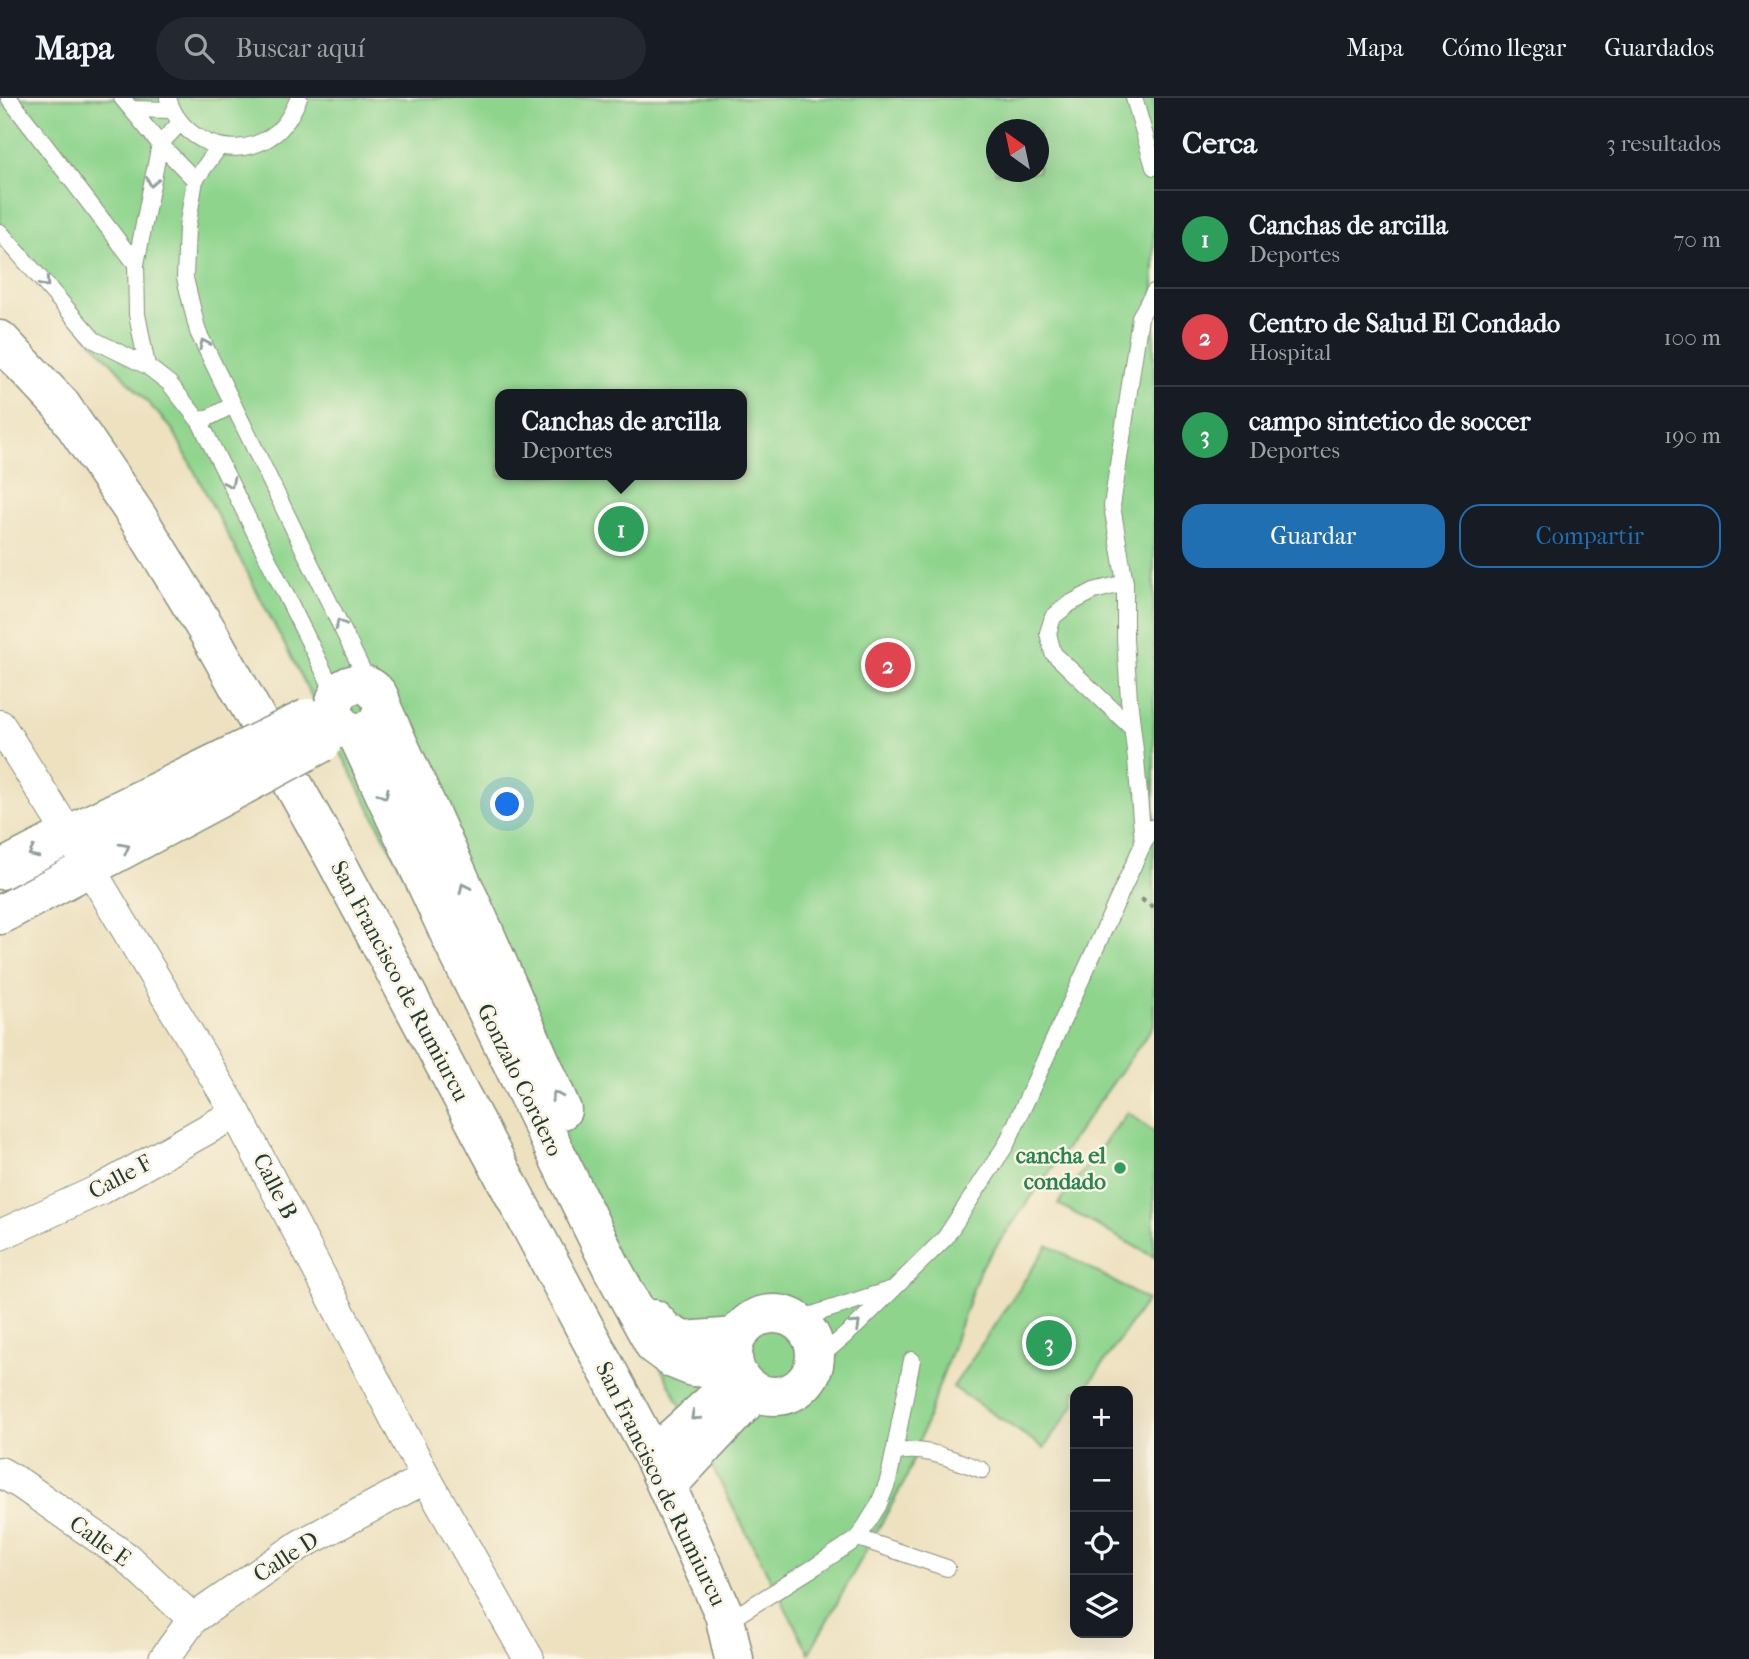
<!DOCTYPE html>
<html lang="es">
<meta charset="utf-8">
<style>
:root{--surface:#171b24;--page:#242831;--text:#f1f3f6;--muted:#9ea1a6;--line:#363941;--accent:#1f6fb2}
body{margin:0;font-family:"IM FELL French Canon",serif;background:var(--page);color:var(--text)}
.controls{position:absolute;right:21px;bottom:21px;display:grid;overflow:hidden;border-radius:14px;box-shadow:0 7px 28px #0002}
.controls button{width:63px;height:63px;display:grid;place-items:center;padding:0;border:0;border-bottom:2px solid var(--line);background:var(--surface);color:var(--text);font:35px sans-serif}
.compass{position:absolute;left:986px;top:21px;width:63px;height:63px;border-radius:50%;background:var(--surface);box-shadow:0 7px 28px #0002;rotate:327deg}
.you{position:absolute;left:508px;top:707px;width:24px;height:24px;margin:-18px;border:5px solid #fff;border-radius:50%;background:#1a73e8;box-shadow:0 0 0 10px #1a73e833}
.badge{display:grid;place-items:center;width:46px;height:46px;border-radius:50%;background:var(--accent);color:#fff;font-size:23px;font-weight:700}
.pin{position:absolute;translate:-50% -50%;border:4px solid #fff;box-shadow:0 2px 7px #0006}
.popup{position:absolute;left:495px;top:291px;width:252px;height:91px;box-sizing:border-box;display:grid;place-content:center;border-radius:14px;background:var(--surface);filter:drop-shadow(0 2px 5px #0005);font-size:23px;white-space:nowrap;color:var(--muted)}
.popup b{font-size:26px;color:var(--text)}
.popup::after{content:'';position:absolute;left:50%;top:100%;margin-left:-14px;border:14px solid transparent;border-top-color:var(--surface)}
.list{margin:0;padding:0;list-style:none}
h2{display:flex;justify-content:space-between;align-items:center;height:91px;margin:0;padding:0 28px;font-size:30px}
h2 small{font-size:23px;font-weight:400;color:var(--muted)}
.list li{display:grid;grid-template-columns:46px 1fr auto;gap:21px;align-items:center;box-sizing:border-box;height:98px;padding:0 28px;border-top:2px solid var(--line)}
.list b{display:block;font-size:26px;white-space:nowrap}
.list p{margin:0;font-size:23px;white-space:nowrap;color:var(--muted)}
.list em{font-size:23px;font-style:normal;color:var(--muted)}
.actions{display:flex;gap:14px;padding:21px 28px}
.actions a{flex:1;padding:16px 0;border:2px solid var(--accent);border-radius:21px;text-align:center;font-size:24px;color:var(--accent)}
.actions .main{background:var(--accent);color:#fff}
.icon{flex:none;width:38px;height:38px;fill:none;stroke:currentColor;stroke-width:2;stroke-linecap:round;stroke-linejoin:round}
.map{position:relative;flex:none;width:1154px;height:1561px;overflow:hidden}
header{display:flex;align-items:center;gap:42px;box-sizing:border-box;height:98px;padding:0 35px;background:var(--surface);border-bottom:2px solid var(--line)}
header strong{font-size:33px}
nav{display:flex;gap:38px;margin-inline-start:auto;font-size:24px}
.search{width:490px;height:63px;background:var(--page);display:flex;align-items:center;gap:18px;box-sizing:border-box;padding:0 24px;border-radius:38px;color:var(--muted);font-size:26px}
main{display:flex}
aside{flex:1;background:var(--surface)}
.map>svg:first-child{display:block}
.green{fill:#8ed48d;stroke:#568860;stroke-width:2;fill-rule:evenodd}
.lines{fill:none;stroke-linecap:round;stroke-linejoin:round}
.service-casing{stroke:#868f7a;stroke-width:18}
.minor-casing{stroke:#868f7a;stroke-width:32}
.tertiary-casing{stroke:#868f7a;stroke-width:41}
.secondary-casing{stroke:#868f7a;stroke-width:41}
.path{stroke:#868f7a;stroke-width:4.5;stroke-dasharray:5 5;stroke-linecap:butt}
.service{stroke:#fff;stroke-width:16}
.minor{stroke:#fff;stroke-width:30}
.tertiary{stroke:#fff;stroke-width:38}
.secondary{stroke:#fff;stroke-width:38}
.tertiary-bridge-casing{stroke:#868f7a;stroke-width:41;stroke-linecap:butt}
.tertiary-bridge{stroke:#fff;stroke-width:38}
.oneway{stroke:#8f9e9a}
.leisure-dot{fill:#2e9e5b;stroke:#fcf5e5;stroke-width:2.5}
.labels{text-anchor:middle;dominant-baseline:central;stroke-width:5;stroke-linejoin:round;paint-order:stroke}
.street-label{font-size:23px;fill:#1f3d34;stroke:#fcf5e5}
.leisure-label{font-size:23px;font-weight:bold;fill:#27864d;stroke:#fcf5e5;text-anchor:end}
</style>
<header>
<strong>Mapa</strong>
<div class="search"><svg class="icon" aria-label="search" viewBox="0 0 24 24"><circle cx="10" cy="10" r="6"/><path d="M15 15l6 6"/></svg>Buscar aquí</div>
<nav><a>Mapa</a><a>Cómo llegar</a><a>Guardados</a></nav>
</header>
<main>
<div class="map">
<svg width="1154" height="1561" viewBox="0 0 1154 1561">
<rect width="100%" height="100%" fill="#fcf5e5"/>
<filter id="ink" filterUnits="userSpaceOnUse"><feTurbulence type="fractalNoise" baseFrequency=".0143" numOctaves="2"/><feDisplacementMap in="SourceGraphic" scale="14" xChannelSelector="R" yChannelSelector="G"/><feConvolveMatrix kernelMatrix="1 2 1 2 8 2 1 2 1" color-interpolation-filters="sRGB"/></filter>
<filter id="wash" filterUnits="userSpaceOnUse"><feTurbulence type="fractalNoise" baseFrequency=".00686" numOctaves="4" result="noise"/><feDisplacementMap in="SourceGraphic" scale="28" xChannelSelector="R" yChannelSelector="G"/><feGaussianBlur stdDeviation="1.57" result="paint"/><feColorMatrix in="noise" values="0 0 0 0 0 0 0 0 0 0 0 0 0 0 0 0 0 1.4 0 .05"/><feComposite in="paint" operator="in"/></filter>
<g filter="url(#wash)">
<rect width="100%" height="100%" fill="#ede1c0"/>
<!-- green -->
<path class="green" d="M0 0H1154V927L980 1171 906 1381 809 1555 173 332 0 143ZM996 32H1038V74H996ZM500 296H742V377H500Z
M1128 1014 1154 1034V1159L1058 1106Z
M1048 1147 1147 1202 1084 1293H1075V1306L1044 1350 953 1289Z"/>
</g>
<g filter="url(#ink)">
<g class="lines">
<defs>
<path id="service" d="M9 0 136 166
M122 0 160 46 195 82
M168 0C180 43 232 64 270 39 285 30 292 15 299 0
M1134 0 1154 69
M131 11 171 12
M219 49 195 82 187 130 185 180 198 234 370 588
M0 134 94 242 147 268 169 285 200 324 336 598
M147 268 137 216 136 166 160 46 180 25
M200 324 233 307
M1125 485 1094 493 1069 506 1053 519 1048 535 1053 555 1132 630
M1143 746 1136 661 1129 601 1125 541V485L1112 408 1140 219 1154 194
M796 1222 889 1192
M815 1263 855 1229 945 1140 1006 1047 1143 746 1154 729
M894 1355 912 1262
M858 1440 947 1470
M726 1524 816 1468 858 1440 878 1408 888 1383 894 1355C923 1347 954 1362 982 1372"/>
<path id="minor" d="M0 627 89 769 236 1015 426 1380 529 1561
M0 1137 101 1091 236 1015
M0 1374 21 1386 126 1459 193 1521
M164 1561 193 1521 300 1447 426 1380"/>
<path id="tertiary" d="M334 610a24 24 0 1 1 48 0a24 24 0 1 1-48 0Z
M383 612 483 831 562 1012
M356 634 454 846 612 1170 655 1248 673 1261 693 1269 735 1271
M0 772 68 737 226 660
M0 817 242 688
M733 1257a41 41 0 1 1 82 0a41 41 0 1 1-82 0Z
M654 1221 665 1233 683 1243 737 1239
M653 1358 730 1288
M667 1388 755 1294"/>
<path id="secondary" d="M0 242 61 307 138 420 208 534 335 761 653 1358 724 1516 734 1561"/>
</defs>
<!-- service casing -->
<use href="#service" class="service-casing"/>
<!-- minor casing -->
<use href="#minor" class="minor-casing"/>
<!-- tertiary casing -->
<use href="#tertiary" class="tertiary-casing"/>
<!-- secondary casing -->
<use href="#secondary" class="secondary-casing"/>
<!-- path -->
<path class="path" d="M1141 801 1154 810"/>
<!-- service -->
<use href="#service" class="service"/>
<!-- minor -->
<use href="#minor" class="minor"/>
<!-- tertiary -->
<use href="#tertiary" class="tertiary"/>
<!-- secondary -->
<use href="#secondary" class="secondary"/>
<defs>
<path id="tertiary-bridge" d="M226 660 308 620
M242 688 322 645"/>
</defs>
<!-- tertiary-bridge casing -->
<use href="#tertiary-bridge" class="tertiary-bridge-casing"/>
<!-- tertiary-bridge -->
<use href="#tertiary-bridge" class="tertiary-bridge"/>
</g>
<!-- one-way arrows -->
<defs><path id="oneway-chevron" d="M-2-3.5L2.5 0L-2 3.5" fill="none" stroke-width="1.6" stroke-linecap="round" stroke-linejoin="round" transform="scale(1.75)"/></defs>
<g class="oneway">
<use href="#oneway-chevron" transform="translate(152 84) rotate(101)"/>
<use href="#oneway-chevron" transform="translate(45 185) rotate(49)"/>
<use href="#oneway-chevron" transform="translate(204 246) rotate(-115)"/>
<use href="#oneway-chevron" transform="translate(230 385) rotate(64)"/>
<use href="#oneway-chevron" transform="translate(340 526) rotate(-116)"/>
<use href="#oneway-chevron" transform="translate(384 696) rotate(65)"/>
<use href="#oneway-chevron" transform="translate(125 750) rotate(-28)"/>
<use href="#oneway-chevron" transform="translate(33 755) rotate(153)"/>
<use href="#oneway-chevron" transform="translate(464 790) rotate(-115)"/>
<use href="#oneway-chevron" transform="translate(556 998) rotate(-114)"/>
<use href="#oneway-chevron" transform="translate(856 1227) rotate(-43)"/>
<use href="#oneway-chevron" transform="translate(695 1318) rotate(137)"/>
</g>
</g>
<!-- markers -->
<circle class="leisure-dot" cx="1120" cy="1070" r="7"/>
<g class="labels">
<!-- street labels -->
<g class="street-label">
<text transform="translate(400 883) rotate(62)">San Francisco de Rumiurcu</text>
<text transform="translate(520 982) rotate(64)">Gonzalo Cordero</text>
<text transform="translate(120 1079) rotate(-28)">Calle F</text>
<text transform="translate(275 1088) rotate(63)">Calle B</text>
<text transform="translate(661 1386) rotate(64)">San Francisco de Rumiurcu</text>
<text transform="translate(100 1443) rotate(36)">Calle E</text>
<text transform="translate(286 1459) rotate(-33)">Calle D</text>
</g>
<!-- leisure labels -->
<g class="leisure-label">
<text x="1106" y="1057">cancha el<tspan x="1106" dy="26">condado</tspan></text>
</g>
</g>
</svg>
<div class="controls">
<button>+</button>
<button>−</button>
<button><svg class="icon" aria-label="locate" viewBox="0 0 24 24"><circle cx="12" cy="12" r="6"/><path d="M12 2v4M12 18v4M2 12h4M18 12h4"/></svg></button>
<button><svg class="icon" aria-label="layers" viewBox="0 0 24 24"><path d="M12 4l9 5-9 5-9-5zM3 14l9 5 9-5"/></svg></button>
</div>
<svg class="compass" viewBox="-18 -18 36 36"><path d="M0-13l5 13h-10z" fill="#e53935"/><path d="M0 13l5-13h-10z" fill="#9ea1a6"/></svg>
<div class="you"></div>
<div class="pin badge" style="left:621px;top:431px;background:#2e9e5b">1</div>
<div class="popup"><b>Canchas de arcilla</b>Deportes</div>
<div class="pin badge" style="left:888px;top:567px;background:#e0444e">2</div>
<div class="pin badge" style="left:1049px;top:1245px;background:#2e9e5b">3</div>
</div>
<aside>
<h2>Cerca<small>3 resultados</small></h2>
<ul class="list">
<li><span class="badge" style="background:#2e9e5b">1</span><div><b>Canchas de arcilla</b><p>Deportes</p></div><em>70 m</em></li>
<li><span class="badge" style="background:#e0444e">2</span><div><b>Centro de Salud El Condado</b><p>Hospital</p></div><em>100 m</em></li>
<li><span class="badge" style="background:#2e9e5b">3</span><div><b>campo sintetico de soccer</b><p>Deportes</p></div><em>190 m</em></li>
</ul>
<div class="actions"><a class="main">Guardar</a><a>Compartir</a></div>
</aside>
</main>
